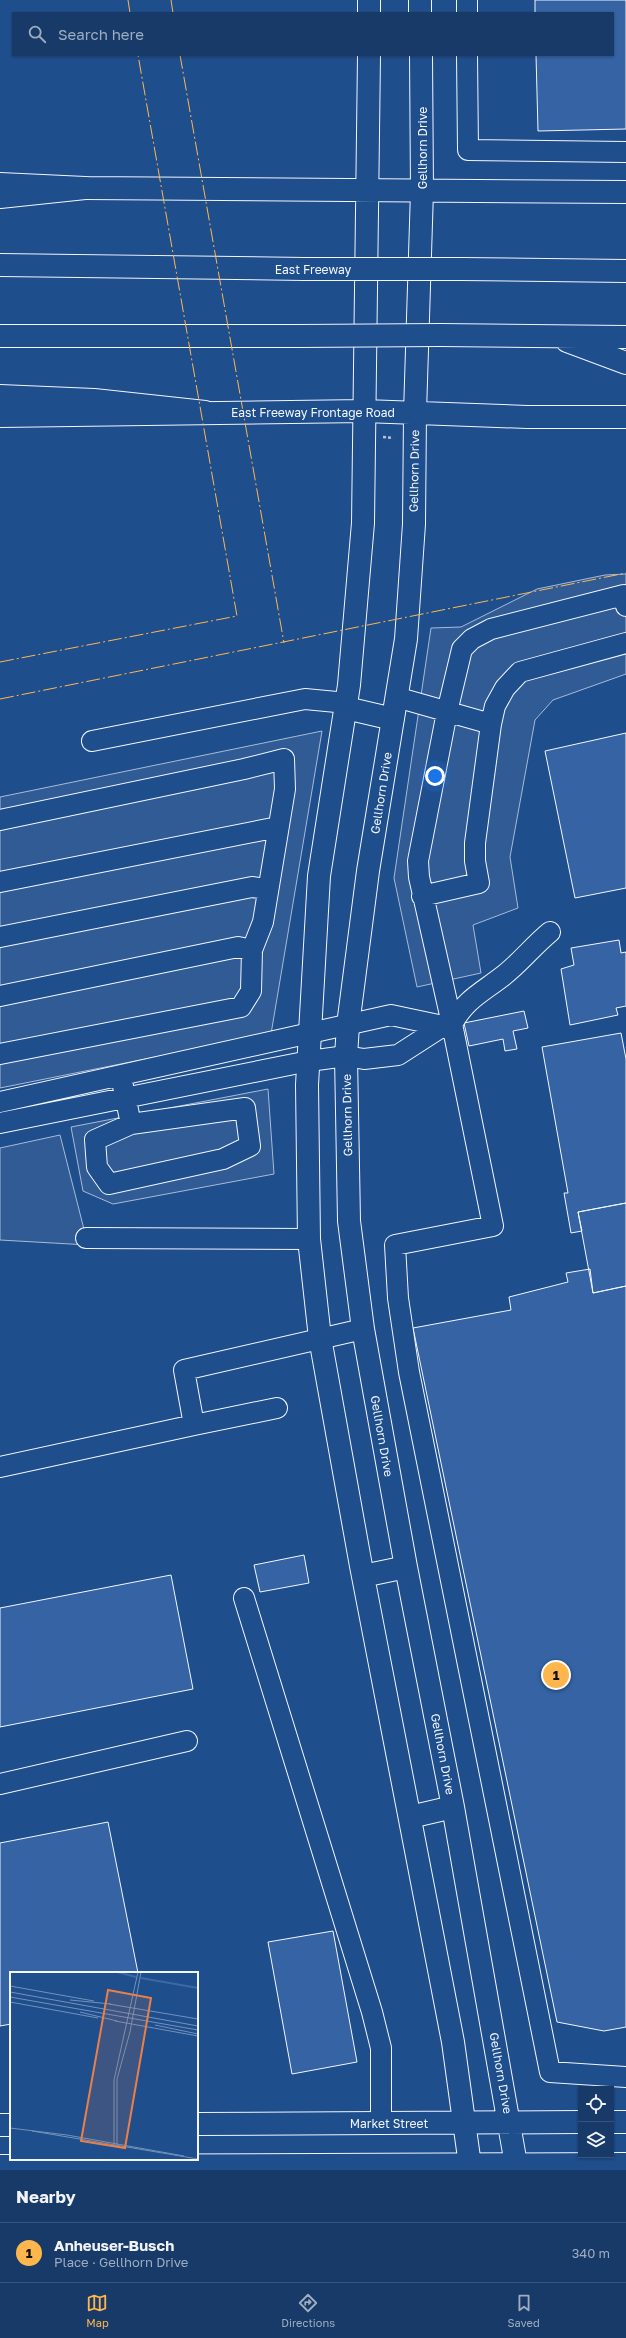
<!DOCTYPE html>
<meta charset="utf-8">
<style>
:root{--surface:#173a69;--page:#20416f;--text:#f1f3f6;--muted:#9eadc0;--line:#36547d;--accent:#ffb74d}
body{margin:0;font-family:"Golos Text",sans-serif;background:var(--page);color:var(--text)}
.controls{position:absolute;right:12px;bottom:12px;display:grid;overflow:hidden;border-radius:0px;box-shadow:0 1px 3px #0004}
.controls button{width:36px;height:36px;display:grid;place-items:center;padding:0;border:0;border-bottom:1px solid var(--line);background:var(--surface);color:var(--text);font:20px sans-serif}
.you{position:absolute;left:435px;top:776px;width:14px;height:14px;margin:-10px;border:3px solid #fff;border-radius:50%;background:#1a73e8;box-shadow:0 0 0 6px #1a73e833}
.badge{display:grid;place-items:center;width:26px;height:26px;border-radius:50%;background:var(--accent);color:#111;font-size:13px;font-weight:700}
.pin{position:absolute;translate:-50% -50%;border:2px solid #fff;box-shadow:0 1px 4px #0006}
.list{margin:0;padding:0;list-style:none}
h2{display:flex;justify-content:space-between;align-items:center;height:52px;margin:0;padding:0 16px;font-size:17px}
h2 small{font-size:13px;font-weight:400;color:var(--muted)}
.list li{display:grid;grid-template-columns:26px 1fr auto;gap:12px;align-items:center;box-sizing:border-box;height:60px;padding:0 16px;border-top:1px solid var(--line)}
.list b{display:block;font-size:15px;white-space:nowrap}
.list p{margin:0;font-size:13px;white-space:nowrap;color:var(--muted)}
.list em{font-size:13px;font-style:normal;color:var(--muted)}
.icon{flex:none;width:22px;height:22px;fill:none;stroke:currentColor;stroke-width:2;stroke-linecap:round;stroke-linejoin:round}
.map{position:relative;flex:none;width:626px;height:2170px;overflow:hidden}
.search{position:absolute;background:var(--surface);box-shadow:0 1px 3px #0004;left:12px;right:12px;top:12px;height:44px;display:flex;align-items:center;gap:10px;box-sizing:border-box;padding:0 14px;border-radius:0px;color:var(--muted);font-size:15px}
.sheet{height:112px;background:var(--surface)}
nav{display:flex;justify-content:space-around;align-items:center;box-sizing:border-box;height:56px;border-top:1px solid var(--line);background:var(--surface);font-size:11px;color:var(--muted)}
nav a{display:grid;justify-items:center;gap:2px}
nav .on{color:var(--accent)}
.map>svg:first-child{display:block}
.parking{fill:#305b95;stroke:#a8bbd7}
.building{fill:#3563a3;stroke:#f2f6ff}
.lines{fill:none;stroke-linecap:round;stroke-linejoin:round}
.minor-casing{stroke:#f2f6ff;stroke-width:22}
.major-casing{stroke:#f2f6ff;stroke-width:24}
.highway-casing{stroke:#f2f6ff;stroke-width:24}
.path{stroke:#b3c4dc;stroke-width:2.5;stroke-dasharray:3 2;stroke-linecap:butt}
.minor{stroke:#1f4e8c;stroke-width:20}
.major{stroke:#1f4e8c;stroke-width:22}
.highway{stroke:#1f4e8c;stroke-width:22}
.highway-bridge-casing{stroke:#f2f6ff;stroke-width:24;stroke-linecap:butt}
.highway-bridge{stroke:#1f4e8c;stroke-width:22}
.power{stroke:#ffb74d;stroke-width:1;stroke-dasharray:14 3 2 3;stroke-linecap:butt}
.labels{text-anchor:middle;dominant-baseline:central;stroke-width:3;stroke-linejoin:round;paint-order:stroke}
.street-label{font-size:12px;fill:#f2f6ff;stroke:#1f4e8c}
.inset-river{fill:none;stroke:#3b69a3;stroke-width:2}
.inset-road{fill:none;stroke:#7391ba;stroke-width:1}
.view{fill:#ea8049;fill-opacity:0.15;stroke:#ea8049;stroke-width:2}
.inset-edge{fill:none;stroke:#f2f6ff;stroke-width:2}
</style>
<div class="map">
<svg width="626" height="2170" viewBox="0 0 626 2170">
<rect width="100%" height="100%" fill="#1f4e8c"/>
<!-- parking -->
<path class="parking" d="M626 574V674L553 700 535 720 510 857 518 908 473 925 481 973 417 987 394 878 431 628 461 627 537 589 605 575Z
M322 731 271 1034 0 1088V797Z
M268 1089 274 1174 113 1204 83 1191 71 1127Z
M60 1135 88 1245 0 1240V1148Z"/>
<!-- building -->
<path class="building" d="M535 0H626V129L538 131 536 55H613V13H535Z
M626 733V888L575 898 545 751Z
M619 940 621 953 626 952V1006L616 1008 618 1015 570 1025 561 969 574 965 571 948Z
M524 1011 528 1028 513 1031 517 1049 505 1051 503 1039 469 1046 464 1023Z
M621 1033 626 1059V1203L578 1212 582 1231 571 1233 564 1193H568L542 1047Z
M626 1203V1286L593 1293 578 1212Z
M590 1269 593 1293 626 1286V2027L604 2031 557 2022 413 1328 511 1310 509 1297 568 1282 566 1273Z
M304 1555 309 1583 260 1592 254 1565Z
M171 1575 193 1689 0 1727V1608Z
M108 1822 138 1973H11V2024L0 2026V1843Z
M333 1931 357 2062 292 2074 268 1942Z"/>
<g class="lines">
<defs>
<path id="minor" d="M467 0V13
M467 55 468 150 626 152
M626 606 624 595 491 629 472 639 462 649 447 712 418 861 419 877 452 1024 493 1226 395 1245 398 1298 409 1372 550 2072 626 2077
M396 697 491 724
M92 741 305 699 347 703
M0 820 244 769 284 759 285 789 263 922 252 950 251 991 241 1007 0 1054
M0 882 278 827
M422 896 479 883 475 861V843L491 724 495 706 505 688 520 672 626 643
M0 937 252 887 267 889
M0 996 238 947 252 950
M445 1026 452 1024C466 999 481 993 503 976 520 963 533 946 550 932
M123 1086 131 1124 245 1108 250 1146 223 1159 109 1184 97 1167 95 1140 131 1124
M0 1102 391 1015 443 1026 398 1055 364 1059 346 1056 309 1061 0 1123
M86 1238 309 1239
M194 1425 277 1408
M0 1467 194 1425 184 1370 363 1329
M244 1598 372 2012 381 2048V2123
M0 1784 187 1741"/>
<path id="major" d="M420 0V13
M369 13V0
M369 55 363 523 349 685 319 876 307 1085 309 1239 320 1338 361 1566 453 2042 470 2165
M421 55 422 191 415 413 414 524 406 639 368 871 348 1025 346 1056 349 1221 363 1329 406 1567 453 1807 516 2164
M0 184 85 188 626 192
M0 416 364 411 527 417H626
M346 708 393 719
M363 1576 406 1567
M410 1817 453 1807
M611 2122H626
M197 2124 581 2122
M0 2125H11
M0 2166 626 2164"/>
<path id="highway" d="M0 197 85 188
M0 265 304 269
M462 269 626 271
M440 335 626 337
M0 336H300
M567 341 626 363
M0 396 94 400 205 412"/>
</defs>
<!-- minor casing -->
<use href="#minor" class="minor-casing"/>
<!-- major casing -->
<use href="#major" class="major-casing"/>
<!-- highway casing -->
<use href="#highway" class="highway-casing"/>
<!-- path -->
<path class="path" d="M383 437 393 438"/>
<!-- minor -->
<use href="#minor" class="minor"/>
<!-- major -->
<use href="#major" class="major"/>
<!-- highway -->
<use href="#highway" class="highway"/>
<defs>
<path id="highway-bridge" d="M304 269H462
M300 336 440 335"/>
</defs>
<!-- highway-bridge casing -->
<use href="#highway-bridge" class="highway-bridge-casing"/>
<!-- highway-bridge -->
<use href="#highway-bridge" class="highway-bridge"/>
<!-- power -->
<path class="power" d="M128 0 130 13
M171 0 173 13
M180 55 284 643
M0 662 237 616 138 55
M0 699 626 573"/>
</g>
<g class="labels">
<!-- street labels -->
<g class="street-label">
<text transform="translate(422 148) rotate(-90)">Gellhorn Drive</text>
<text x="313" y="269">East Freeway</text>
<text x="313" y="412">East Freeway Frontage Road</text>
<text transform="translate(414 471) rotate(-89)">Gellhorn Drive</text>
<text transform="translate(381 793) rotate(-81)">Gellhorn Drive</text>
<text transform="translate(347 1115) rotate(-91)">Gellhorn Drive</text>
<text transform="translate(382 1436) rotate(80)">Gellhorn Drive</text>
<text transform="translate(443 1754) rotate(79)">Gellhorn Drive</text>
<text transform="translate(501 2073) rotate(80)">Gellhorn Drive</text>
<text x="389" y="2123">Market Street</text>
</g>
</g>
<!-- overview -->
<g transform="translate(10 1972)">
<rect width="188" height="188" fill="#1f4e8c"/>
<path class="inset-river" d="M107 0 126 5M131 6 188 16"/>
<path class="inset-road" d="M0 14 84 29M0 20 188 54M0 25 188 58M60 28 101 32M0 30 88 46M99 32 188 47M70 40 107 49M105 49 188 64M145 53 188 62M0 156 57 163 174 184M22 159 188 187M104 174V108L128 0M107 175V107L120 60 131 0"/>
<path class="view" d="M98 18 141 26 115 176 71 169Z"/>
<rect width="188" height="188" class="inset-edge"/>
</g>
</svg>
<div class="controls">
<button><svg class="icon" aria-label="locate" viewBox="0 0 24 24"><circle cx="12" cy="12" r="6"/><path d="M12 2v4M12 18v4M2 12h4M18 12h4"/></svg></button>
<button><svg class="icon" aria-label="layers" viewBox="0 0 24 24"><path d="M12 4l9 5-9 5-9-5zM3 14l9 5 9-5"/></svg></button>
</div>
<div class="you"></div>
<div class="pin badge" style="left:556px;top:1675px">1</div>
<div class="search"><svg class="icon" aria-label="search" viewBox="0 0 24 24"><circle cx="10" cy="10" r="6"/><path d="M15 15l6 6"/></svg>Search here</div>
</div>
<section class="sheet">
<h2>Nearby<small></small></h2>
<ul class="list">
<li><span class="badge">1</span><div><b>Anheuser-Busch</b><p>Place · Gellhorn Drive</p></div><em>340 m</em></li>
</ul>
</section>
<nav>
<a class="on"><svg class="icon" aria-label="map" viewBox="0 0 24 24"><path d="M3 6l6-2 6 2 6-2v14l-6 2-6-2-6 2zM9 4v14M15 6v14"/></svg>Map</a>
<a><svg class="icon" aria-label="directions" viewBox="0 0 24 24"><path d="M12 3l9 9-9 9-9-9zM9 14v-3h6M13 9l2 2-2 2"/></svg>Directions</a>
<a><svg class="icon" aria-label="saved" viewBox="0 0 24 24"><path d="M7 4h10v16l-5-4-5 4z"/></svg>Saved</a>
</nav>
